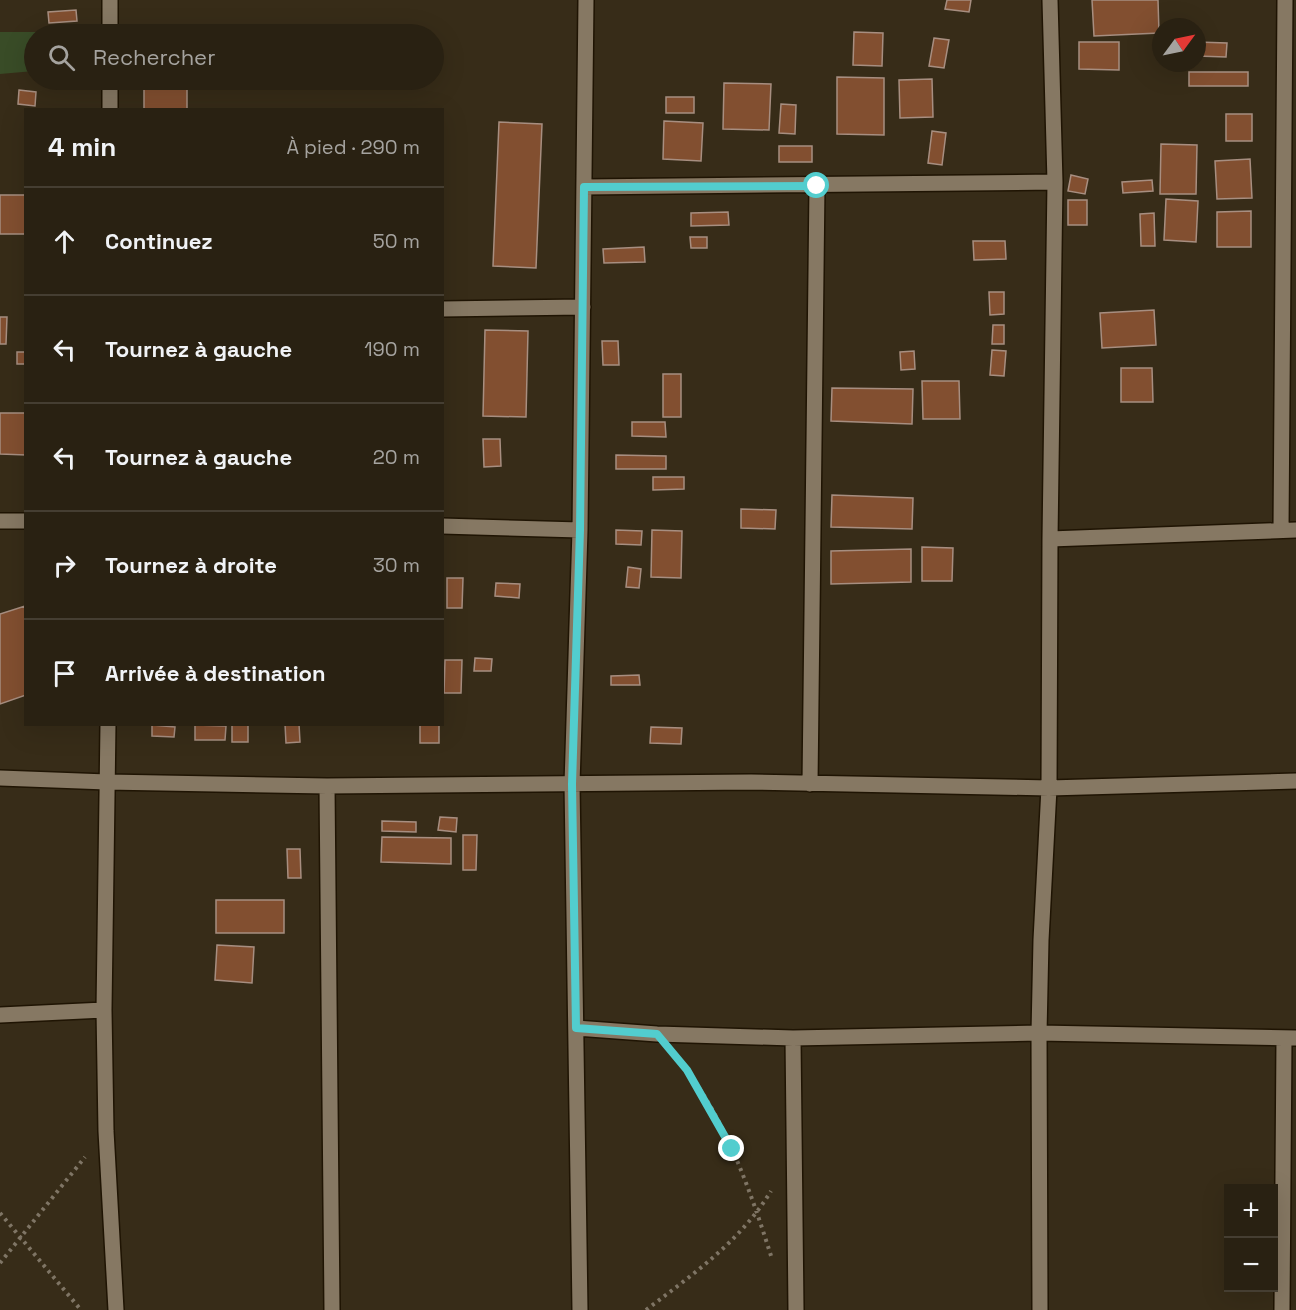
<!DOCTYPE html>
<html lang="fr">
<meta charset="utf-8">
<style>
:root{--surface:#292112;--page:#31291b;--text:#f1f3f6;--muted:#a5a39f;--line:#453e32}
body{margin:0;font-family:"Space Grotesk",sans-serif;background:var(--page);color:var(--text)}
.controls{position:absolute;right:18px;bottom:18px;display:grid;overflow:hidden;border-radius:0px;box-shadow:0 6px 24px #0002}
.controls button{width:54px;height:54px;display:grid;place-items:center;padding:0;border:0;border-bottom:2px solid var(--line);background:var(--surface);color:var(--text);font:30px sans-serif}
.compass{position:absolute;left:1152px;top:18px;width:54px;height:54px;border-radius:50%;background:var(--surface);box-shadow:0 6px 24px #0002;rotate:57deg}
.stop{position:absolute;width:18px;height:18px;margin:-14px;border:4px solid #52cdce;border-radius:50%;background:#fff}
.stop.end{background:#52cdce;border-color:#fff;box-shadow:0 2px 6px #0008}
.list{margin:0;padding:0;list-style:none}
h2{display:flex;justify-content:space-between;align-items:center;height:78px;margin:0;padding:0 24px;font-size:26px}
h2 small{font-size:20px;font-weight:400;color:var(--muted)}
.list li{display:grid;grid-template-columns:39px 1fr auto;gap:18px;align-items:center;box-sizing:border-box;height:108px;padding:0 24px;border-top:2px solid var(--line)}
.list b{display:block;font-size:22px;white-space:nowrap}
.list em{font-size:20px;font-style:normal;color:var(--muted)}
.icon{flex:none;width:33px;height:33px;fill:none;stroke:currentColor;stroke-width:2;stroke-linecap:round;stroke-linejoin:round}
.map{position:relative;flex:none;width:1296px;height:1310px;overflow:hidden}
.search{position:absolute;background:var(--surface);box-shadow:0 6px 24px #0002;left:24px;top:24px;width:420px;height:66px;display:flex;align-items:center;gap:15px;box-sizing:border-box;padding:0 21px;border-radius:33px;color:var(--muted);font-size:22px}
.panel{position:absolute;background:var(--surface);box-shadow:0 6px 24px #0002;left:24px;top:108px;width:420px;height:618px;border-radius:0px}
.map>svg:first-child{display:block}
.green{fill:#394c27}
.building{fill:#824f30;stroke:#a78e80;stroke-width:1.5}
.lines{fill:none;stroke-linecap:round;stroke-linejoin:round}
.minor-casing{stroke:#1f1403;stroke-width:18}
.path{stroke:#7f7565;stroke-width:4;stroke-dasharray:3 4.5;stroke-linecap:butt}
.minor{stroke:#867863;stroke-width:15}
.route{stroke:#52cdce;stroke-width:8}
</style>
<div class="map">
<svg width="1296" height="1310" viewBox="0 0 1296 1310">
<rect width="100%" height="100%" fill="#372c18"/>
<!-- green -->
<path class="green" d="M0 32H71L72 34H34V71L0 74Z"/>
<!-- building -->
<path class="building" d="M947 0H971L969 12 945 9Z
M1092 0H1158L1159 33 1094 36Z
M76 10 77 21 49 23 48 12Z
M854 32 883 33 882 66 853 65Z
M934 38 949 40 944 68 929 66Z
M1079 42H1119V70L1079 69Z
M1197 42 1227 43 1226 57 1197 56Z
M1189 72H1248V86H1189Z
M837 77 884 78V135L837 134Z
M932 79 933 117 900 118 899 80Z
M144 80H187V110H144Z
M724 83 771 84 769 130 723 129Z
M19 90 36 92 35 106 18 104Z
M666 97H694V113H666Z
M781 104 796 105 795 134 779 133Z
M1226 114H1252V141H1226Z
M664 121 703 123 701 161 663 159Z
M499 122 542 124 536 268 493 266Z
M932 131 946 133 942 165 928 163Z
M1161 144 1197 145 1196 194H1160Z
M779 146H812V162H779Z
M1250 159 1252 198 1217 199 1215 161Z
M1071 175 1088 179 1085 194 1068 191Z
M1152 180 1153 191 1123 193 1122 182Z
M0 195H26V234H0Z
M1166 199 1198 201 1196 242 1164 240Z
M1068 200H1087V225H1068Z
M1251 211V247H1217V212Z
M728 212 729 225 691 226V213Z
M1154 213 1155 246H1141L1140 214Z
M690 237H707V248H691Z
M973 241H1005L1006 259 974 260Z
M644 247 645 262 604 263 603 249Z
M989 292H1004V314L990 315Z
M1154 310 1156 345 1102 348 1100 313Z
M0 317H7L6 344H0Z
M993 325H1004V344H992Z
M485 330 528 331 526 417 483 416Z
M602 341H618L619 365H603Z
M992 350 1006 351 1004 376 990 375Z
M914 351 915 369 901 370 900 352Z
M17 352H26V364H17Z
M1121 368H1152L1153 402H1121Z
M663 374H681V417H663Z
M922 381H959L960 419H923Z
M832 388 913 389 912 424 831 421Z
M0 413H26V455L0 454Z
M632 422H665L666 437 632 436Z
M483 439H500L501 466 484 467Z
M616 455 666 456V469H616Z
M653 477H684V489L653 490Z
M832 495 913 498 912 529 831 527Z
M741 509 776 510 775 529 741 528Z
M616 530 642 531 641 545 616 544Z
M652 530 682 531 681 578 651 577Z
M922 547 953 548 952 581H922Z
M911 549V582L831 584V551Z
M628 567 641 569 639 588 626 587Z
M447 578H463L462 608H447Z
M496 583 520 584 519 598 495 596Z
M25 606 26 695 0 704V614Z
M475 658 492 659 491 671H474Z
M445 660H462L461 693H444Z
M639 675 640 685H611V676Z
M232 724H248V742H232Z
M285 724H299L300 742 286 743Z
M420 724H439V743H420Z
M152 725 175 727 174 737 152 736Z
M195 725 226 726 225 740H195Z
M651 727 682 728 681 744 650 743Z
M440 817 457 818 456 832 438 830Z
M382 821 416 822V832L382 831Z
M463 835H477L476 870H463Z
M382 837 451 838V864L381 862Z
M287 849H300L301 878H288Z
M216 900H284V933H216Z
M217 945 254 947 252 983 215 980Z"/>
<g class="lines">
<defs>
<path id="minor" d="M110 0V34
M110 80V110
M584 187 1055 182
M442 309 583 307
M0 521H26
M442 526 580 530
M1281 530 1285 0
M1050 539 1296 530
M108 724 104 1010 106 1131 116 1310
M0 778 107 782 327 786 751 782 1049 788 1296 781
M810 784 817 186
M327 786 332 1310
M0 1015 104 1010
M576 1028 657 1034 793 1038 1039 1033 1296 1038
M793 1038 796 1310
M580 1310 572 784 580 530 586 0
M1040 1310 1039 1033 1041 940 1049 788 1050 539 1055 182 1050 0
M1282 1310 1284 1039"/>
</defs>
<!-- minor casing -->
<use href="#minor" class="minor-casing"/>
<!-- path -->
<path class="path" d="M677 1058C724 1114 750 1189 772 1259
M0 1213 81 1310
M0 1263 85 1157
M646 1310C693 1274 740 1242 771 1191"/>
<!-- minor -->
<use href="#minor" class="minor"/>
</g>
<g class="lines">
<!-- route -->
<path class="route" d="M732 1149 687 1070 657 1034 576 1028 572 784 580 530 584 187 817 186"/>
</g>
</svg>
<div class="controls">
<button>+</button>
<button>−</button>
</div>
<svg class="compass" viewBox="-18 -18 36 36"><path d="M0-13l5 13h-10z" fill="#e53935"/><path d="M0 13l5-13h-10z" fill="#a5a39f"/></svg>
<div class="stop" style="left:817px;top:186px"></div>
<div class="stop end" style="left:732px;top:1149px"></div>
<div class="search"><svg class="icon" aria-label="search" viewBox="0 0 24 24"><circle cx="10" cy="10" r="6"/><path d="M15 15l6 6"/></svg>Rechercher</div>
<section class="panel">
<h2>4 min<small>À pied · 290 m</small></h2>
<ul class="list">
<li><svg class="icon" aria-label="ahead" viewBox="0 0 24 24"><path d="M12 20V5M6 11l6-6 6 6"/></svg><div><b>Continuez</b></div><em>50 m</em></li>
<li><svg class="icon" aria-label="left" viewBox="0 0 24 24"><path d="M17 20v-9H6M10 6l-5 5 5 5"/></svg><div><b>Tournez à gauche</b></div><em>190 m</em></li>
<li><svg class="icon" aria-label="left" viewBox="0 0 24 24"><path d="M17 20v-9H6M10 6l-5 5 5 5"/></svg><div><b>Tournez à gauche</b></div><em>20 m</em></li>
<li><svg class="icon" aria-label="right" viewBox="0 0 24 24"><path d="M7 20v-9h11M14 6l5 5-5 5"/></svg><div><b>Tournez à droite</b></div><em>30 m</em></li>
<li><svg class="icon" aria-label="arrive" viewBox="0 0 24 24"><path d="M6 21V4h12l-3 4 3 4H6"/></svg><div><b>Arrivée à destination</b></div></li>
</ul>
</section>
</div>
